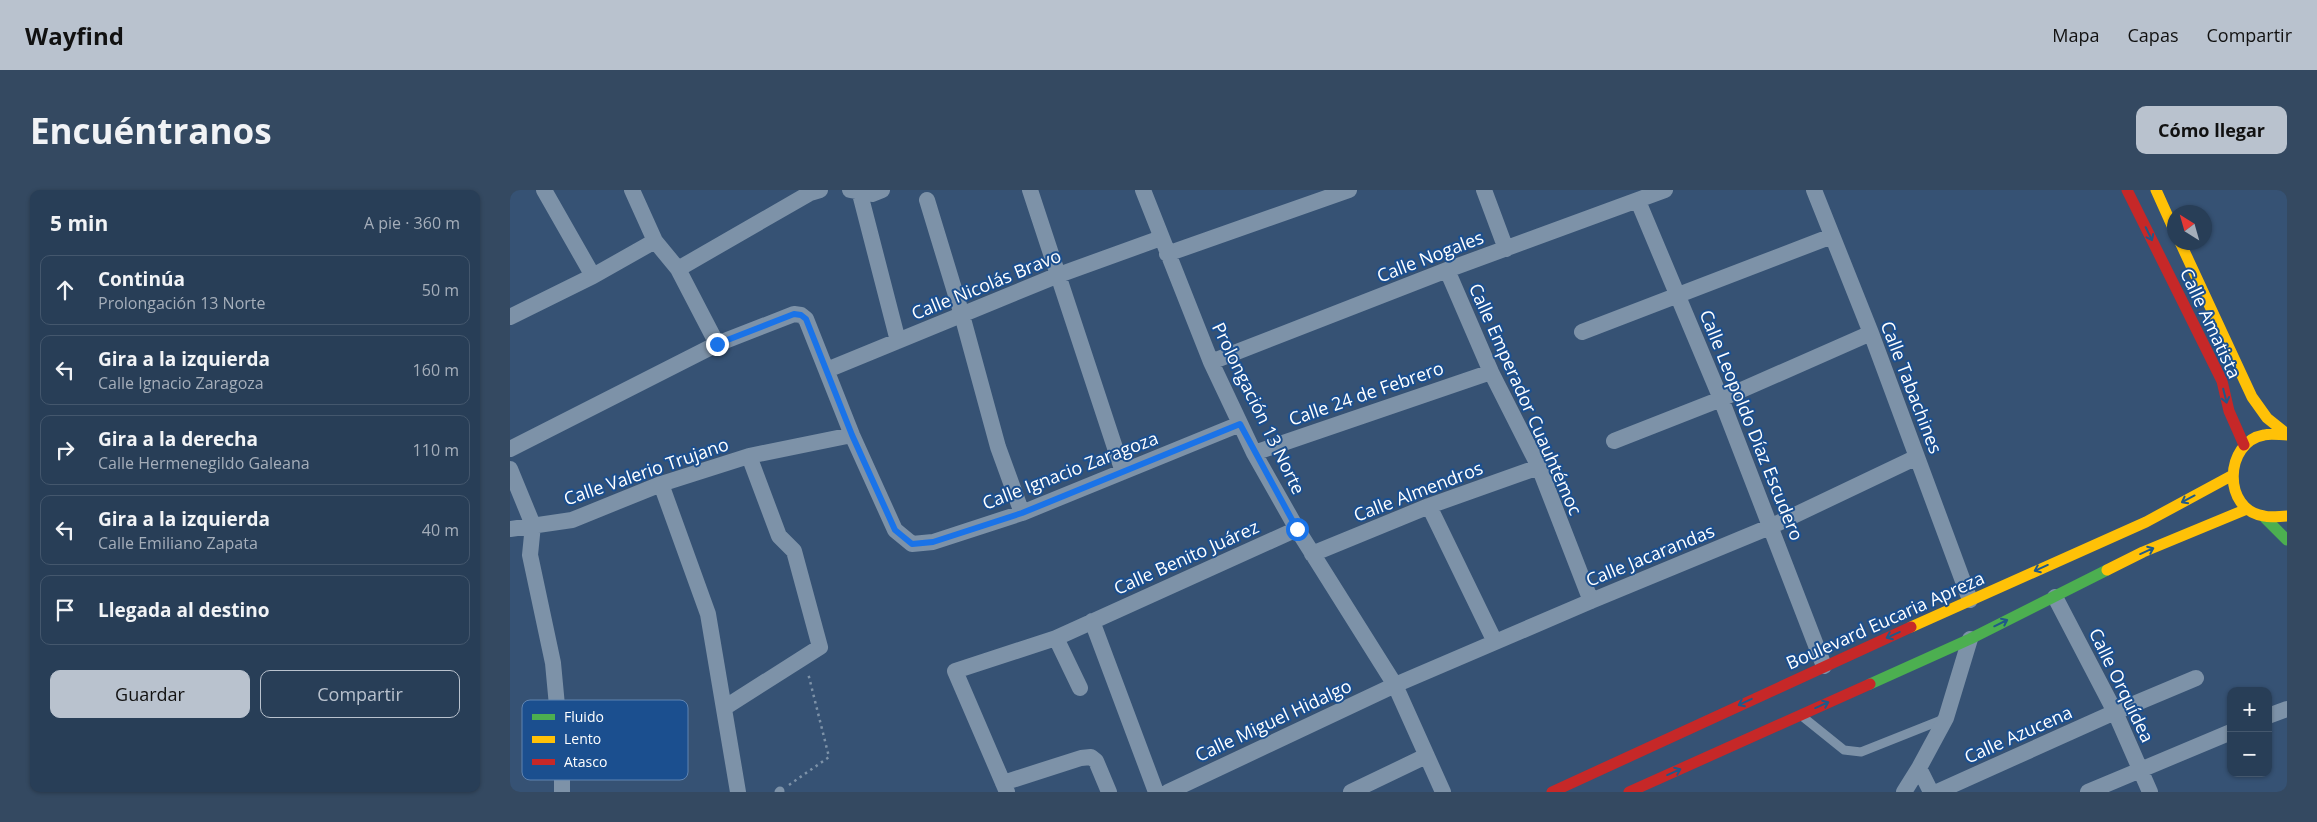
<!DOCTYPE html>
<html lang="es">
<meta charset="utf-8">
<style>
:root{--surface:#283e57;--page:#344961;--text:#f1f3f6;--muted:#a5aeba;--line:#44576d;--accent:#b9c2ce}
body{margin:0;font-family:"Open Sans",sans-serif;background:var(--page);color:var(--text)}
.controls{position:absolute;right:15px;bottom:15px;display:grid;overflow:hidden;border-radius:10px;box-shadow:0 1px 4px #0004}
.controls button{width:45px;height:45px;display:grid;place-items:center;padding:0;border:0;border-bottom:1px solid var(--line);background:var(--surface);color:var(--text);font:25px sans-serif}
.compass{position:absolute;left:1657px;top:15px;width:45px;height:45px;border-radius:50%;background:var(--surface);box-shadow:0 1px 4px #0004;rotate:323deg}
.stop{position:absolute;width:15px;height:15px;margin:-11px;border:4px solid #1a73e8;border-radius:50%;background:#fff}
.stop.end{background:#1a73e8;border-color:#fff;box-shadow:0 1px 5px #0008}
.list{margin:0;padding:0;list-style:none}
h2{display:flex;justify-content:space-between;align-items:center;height:65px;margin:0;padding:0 20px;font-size:21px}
h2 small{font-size:16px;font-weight:400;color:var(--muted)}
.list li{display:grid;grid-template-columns:32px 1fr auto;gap:15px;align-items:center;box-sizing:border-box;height:70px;margin:0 10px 10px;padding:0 10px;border:1px solid var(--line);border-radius:10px}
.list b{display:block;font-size:19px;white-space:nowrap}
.list p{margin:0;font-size:16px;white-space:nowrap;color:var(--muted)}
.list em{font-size:16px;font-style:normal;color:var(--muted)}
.actions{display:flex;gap:10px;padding:15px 20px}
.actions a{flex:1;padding:11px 0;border:1px solid var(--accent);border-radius:10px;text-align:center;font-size:18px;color:var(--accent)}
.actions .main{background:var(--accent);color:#111}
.icon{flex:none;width:28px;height:28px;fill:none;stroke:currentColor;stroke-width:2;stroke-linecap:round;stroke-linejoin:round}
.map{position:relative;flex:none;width:1777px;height:602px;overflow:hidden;border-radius:10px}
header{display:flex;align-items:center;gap:30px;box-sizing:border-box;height:70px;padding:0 25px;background:var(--accent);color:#111}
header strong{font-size:24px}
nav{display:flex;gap:28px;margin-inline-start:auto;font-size:18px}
.intro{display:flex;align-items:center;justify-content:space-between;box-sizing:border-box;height:120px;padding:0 30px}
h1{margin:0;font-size:35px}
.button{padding:12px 22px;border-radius:10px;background:var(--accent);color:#111;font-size:18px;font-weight:700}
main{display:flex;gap:30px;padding:0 30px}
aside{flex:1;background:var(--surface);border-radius:10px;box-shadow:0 1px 4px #0004}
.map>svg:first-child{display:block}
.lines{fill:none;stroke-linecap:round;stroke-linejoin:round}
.path{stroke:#7d92a8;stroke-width:2.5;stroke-dasharray:2.5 4;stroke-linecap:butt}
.lane{stroke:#7d92a8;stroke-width:9}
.street{stroke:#7d92a8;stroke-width:16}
.fast{stroke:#4caf50;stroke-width:11}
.slow{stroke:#ffc107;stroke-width:11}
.jam{stroke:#c62828;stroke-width:11}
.oneway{stroke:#205989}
.route{stroke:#1a73e8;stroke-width:6}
.labels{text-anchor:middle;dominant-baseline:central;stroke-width:4;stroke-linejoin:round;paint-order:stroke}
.street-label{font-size:18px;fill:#fff;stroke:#1b4f8f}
.key{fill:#1b4f8f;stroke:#5f84b1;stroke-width:1}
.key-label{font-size:14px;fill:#fff}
</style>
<header>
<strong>Wayfind</strong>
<nav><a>Mapa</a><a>Capas</a><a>Compartir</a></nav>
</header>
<div class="intro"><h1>Encuéntranos</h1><a class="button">Cómo llegar</a></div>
<main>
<aside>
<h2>5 min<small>A pie · 360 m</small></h2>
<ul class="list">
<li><svg class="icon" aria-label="ahead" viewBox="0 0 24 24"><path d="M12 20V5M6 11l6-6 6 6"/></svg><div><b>Continúa</b><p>Prolongación 13 Norte</p></div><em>50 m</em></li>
<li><svg class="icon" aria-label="left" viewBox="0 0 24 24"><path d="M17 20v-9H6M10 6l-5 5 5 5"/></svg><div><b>Gira a la izquierda</b><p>Calle Ignacio Zaragoza</p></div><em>160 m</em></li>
<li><svg class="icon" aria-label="right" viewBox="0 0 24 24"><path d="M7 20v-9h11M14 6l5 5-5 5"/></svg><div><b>Gira a la derecha</b><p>Calle Hermenegildo Galeana</p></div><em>110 m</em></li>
<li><svg class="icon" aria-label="left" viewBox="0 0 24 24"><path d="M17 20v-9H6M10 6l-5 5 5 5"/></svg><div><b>Gira a la izquierda</b><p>Calle Emiliano Zapata</p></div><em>40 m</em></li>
<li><svg class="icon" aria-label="arrive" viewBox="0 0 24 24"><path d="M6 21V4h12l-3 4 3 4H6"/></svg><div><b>Llegada al destino</b></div></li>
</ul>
<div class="actions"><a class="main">Guardar</a><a>Compartir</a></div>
</aside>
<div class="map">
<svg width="1777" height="602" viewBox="0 0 1777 602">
<rect width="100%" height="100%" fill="#365274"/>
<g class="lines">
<!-- path -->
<path class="path" d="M279 595 319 567 298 483"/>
<!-- lane -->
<path class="lane" d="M1293 527 1334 560 1351 562 1434 529
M269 602 270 601"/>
<!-- street -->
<path class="street" d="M34 0 83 86
M122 0 145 51 168 79 207 154
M340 0 362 4 372 0
M349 0 388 151
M520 0 613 282
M633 0 701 172 744 263 787 339 885 495 933 602
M974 0 996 59
M1304 0 1361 143 1460 410
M417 10 452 125 488 257 512 323
M1128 11 1211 209 1314 476
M657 64 839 0
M168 79 300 3 310 0
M937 80 981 182 1029 277 1081 411
M0 127 83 86 145 51
M1072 142 1322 46
M701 172 937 80 1155 0
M317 180 546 86 651 48
M1104 251 1211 209 1361 143
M0 259 207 154 284 124 291 125 296 129 342 245 385 340 402 354 423 352 512 323 730 234
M744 263 981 182
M0 279 23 335 20 365 43 473 52 569V602
M151 294 198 424 228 602
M919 316 985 452
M0 339 62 330 151 294 239 266 342 245
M802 364 919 316 1029 277
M1545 407 1605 522 1640 602
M582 431 646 602
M546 448 570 498
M214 518 310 457 284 361 269 346 239 266
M1758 526 1777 519
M1409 578 1421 602
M493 593 571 568 581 567 586 571 599 602
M497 602 445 481 546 448 787 339
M658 602 885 495 1081 411 1262 336 1407 267
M841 602 916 566
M1394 602 1409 578 1436 528 1460 449
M1427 602 1605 522 1686 488
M1578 602 1721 542"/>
<!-- fast -->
<path class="fast" d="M1755 328 1777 350
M1360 494 1460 449 1597 380"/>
<!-- slow -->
<path class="slow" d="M1646 0 1664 40
M1670 52 1742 207 1757 228 1777 244
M1777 245C1770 245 1761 243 1754 245 1714 252 1712 320 1754 326 1761 328 1770 326 1777 326
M1597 380 1633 362 1737 319
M1401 437 1636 332 1721 286"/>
<!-- jam -->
<path class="jam" d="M1617 0 1712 191 1719 221 1734 255
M1042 602 1401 437
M1119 602 1360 494"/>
</g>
<!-- one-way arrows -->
<defs><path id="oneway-shaft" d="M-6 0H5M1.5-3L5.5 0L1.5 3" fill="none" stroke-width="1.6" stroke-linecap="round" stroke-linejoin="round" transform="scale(1.25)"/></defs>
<g class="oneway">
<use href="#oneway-shaft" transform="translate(1639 44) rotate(64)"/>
<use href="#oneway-shaft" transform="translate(1715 206) rotate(76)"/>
<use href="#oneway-shaft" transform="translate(1678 309) rotate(152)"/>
<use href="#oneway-shaft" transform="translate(1637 361) rotate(-24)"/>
<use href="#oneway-shaft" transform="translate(1531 378) rotate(156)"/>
<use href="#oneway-shaft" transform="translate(1491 433) rotate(-26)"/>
<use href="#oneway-shaft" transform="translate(1383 445) rotate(156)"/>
<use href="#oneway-shaft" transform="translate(1235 512) rotate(155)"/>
<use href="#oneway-shaft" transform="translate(1312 515) rotate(-24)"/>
<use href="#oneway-shaft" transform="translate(1164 582) rotate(-24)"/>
</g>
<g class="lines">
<!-- route -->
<path class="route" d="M207 154 284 124 291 125 296 129 342 245 385 340 402 354 423 352 512 323 730 234 787 339"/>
</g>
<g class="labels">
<!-- street labels -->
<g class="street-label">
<text transform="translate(920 66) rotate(-21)">Calle Nogales</text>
<text transform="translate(476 94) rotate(-22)">Calle Nicolás Bravo</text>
<text transform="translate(1701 133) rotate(65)">Calle Amatista</text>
<text transform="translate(1402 197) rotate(69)">Calle Tabachines</text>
<text transform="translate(856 203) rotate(-19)">Calle 24 de Febrero</text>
<text transform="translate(1016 209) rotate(66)">Calle Emperador Cuauhtémoc</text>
<text transform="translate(749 218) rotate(64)">Prolongación 13 Norte</text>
<text transform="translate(1242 235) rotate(68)">Calle Leopoldo Díaz Escudero</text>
<text transform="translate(560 280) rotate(-21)">Calle Ignacio Zaragoza</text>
<text transform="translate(136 281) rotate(-19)">Calle Valerio Trujano</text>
<text transform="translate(908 301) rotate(-21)">Calle Almendros</text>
<text transform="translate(1140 365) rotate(-22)">Calle Jacarandas</text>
<text transform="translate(676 367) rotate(-24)">Calle Benito Juárez</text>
<text transform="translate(1375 430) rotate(-24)">Boulevard Eucaria Apreza</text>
<text transform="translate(1612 495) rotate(64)">Calle Orquídea</text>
<text transform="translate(763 530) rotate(-25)">Calle Miguel Hidalgo</text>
<text transform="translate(1508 544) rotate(-24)">Calle Azucena</text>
</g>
</g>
<!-- legend -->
<rect x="12" y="510" width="166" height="80" rx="8" class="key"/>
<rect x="22" y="524" width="23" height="6" fill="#4caf50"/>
<rect x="22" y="546" width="23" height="7" fill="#ffc107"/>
<rect x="22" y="569" width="23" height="6" fill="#c62828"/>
<g class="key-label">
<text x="54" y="532">Fluido</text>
<text x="54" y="554">Lento</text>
<text x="54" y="577">Atasco</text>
</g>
</svg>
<div class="controls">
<button>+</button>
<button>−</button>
</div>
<svg class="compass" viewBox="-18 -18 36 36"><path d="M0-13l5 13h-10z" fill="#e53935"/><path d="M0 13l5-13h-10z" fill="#a5aeba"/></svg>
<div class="stop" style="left:787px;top:339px"></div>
<div class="stop end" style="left:207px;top:154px"></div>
</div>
</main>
